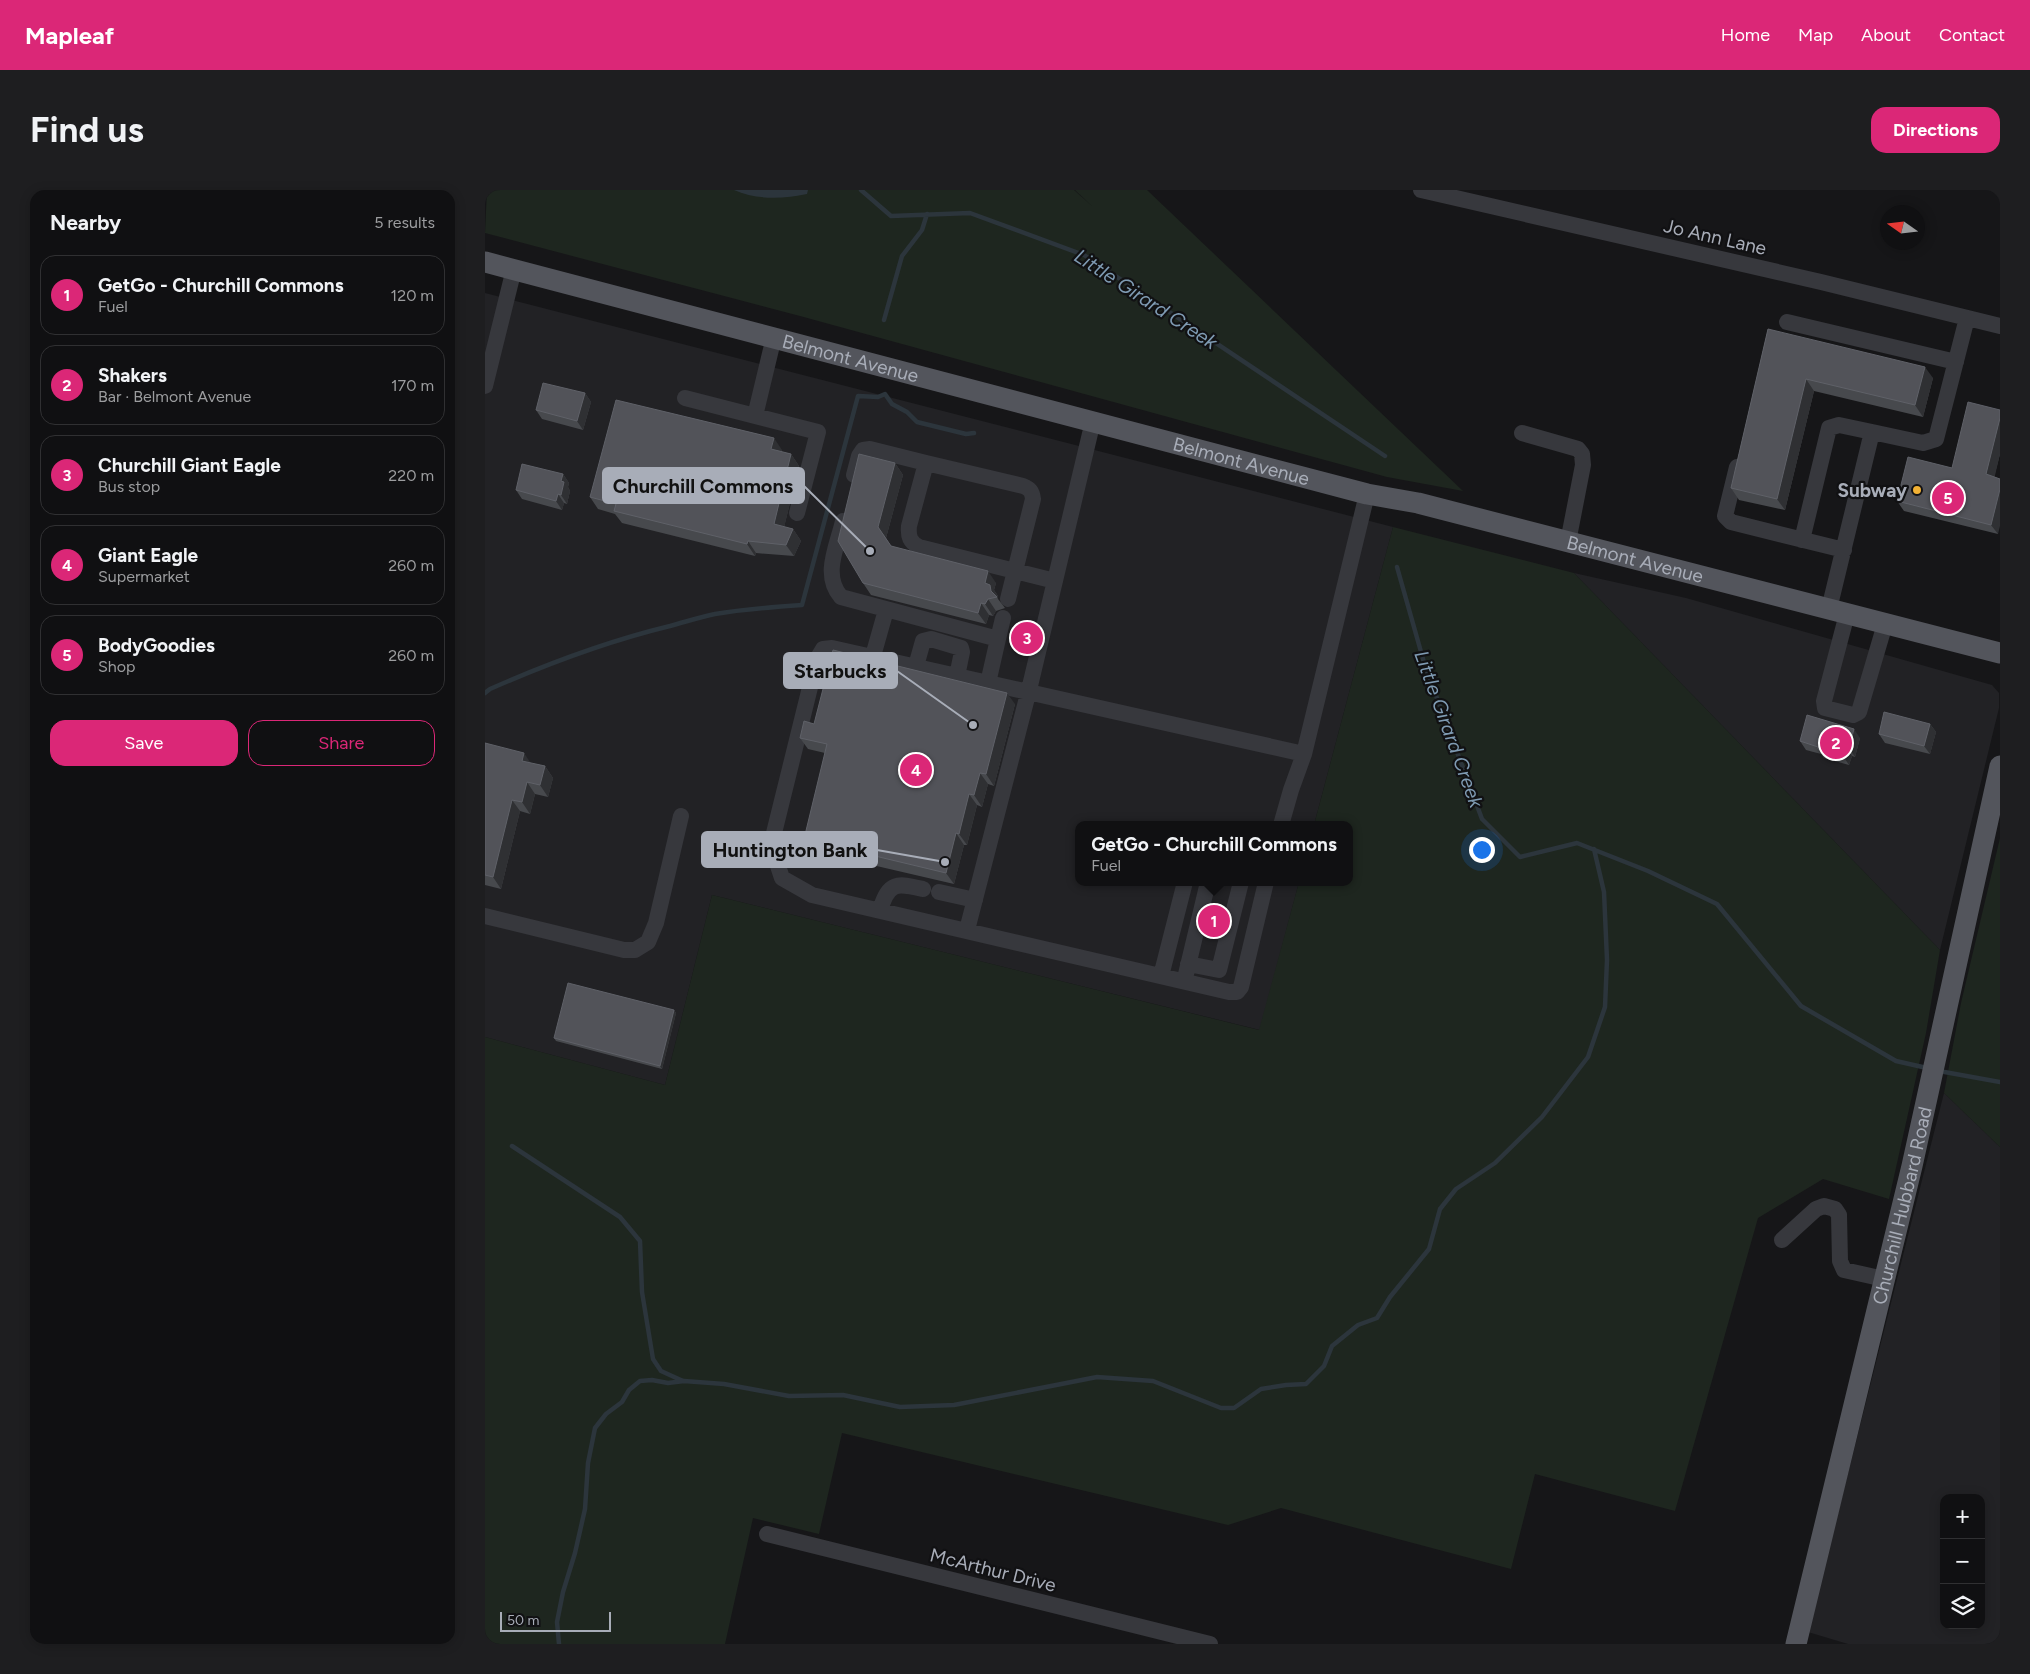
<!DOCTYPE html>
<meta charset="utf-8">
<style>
:root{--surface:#101012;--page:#1e1e20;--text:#f1f3f6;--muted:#9c9d9f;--line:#303032;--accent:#db2777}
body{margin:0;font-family:Figtree,sans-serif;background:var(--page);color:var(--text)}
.controls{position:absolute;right:15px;bottom:15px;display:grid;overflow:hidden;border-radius:10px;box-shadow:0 2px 12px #0003}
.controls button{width:45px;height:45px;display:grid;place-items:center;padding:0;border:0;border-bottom:1px solid var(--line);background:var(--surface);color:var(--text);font:25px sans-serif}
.compass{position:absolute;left:1395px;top:15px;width:45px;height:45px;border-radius:50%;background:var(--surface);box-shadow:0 2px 12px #0003;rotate:284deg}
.scale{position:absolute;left:15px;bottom:12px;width:111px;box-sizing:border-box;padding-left:5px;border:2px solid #a8adb8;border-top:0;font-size:14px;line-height:18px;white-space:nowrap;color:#a8adb8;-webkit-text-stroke:4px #111113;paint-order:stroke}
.you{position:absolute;left:996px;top:659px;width:18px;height:18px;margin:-12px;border:4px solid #fff;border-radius:50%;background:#1a73e8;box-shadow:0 0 0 8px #1a73e833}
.badge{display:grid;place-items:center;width:32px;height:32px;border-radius:50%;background:var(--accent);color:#fff;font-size:16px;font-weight:700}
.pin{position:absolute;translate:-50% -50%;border:2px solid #fff;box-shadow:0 1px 5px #0006}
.popup{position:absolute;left:590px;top:631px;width:278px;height:65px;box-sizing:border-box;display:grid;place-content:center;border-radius:10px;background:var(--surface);filter:drop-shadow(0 1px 4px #0005);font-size:16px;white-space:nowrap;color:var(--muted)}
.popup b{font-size:19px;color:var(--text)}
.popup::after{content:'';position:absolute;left:50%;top:100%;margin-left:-10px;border:10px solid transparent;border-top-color:var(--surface)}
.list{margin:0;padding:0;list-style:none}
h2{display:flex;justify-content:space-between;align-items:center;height:65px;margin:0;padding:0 20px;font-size:21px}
h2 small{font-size:16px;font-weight:400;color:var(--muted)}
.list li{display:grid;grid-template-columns:32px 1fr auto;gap:15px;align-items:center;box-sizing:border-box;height:80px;margin:0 10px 10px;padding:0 10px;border:1px solid var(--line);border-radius:15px}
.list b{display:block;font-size:19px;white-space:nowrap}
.list p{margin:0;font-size:16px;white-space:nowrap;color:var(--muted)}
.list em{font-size:16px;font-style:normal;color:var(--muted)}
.actions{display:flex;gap:10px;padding:15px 20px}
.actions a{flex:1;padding:11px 0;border:1px solid var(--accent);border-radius:15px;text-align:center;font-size:18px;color:var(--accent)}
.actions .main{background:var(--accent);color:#fff}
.icon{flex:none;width:28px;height:28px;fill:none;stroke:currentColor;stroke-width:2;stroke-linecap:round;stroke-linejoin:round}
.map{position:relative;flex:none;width:1515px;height:1454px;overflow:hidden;border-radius:15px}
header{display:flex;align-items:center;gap:30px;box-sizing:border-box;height:70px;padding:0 25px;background:var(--accent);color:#fff}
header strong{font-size:24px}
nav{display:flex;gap:28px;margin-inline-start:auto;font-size:18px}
.intro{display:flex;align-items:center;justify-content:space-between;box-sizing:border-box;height:120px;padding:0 30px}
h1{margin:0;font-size:35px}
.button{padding:12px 22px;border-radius:15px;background:var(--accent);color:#fff;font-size:18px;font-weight:700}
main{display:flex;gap:30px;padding:0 30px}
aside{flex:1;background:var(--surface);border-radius:15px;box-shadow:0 2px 12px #0003}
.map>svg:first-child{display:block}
.built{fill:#222225;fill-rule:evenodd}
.green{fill:#1e261f}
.water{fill:#2c353c}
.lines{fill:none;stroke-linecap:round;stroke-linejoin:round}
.stream{stroke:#2c353c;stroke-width:4.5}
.minor{stroke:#37383d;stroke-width:16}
.major{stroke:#53555c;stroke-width:21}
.wall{fill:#47494d}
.shaded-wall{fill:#2f3033}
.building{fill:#525359;stroke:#5f6168}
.poi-dot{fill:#f2b134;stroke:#111113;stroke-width:2}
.labels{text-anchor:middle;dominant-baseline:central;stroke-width:4.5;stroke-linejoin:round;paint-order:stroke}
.street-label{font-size:19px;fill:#a8adb8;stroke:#111113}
.poi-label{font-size:19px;font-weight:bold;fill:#a8adb8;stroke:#111113;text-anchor:end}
.water-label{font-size:20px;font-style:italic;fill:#7f9bb3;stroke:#111113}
.leader{fill:none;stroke:#a8adb8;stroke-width:2}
.callout-dot{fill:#a8adb8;stroke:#111113;stroke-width:2}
.callout{fill:#a8adb8;stroke:#a8adb8;stroke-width:2}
.callout-label{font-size:20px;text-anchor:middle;font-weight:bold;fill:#111}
</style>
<header>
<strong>Mapleaf</strong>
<nav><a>Home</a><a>Map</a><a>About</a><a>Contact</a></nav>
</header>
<div class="intro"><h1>Find us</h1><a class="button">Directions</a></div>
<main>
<aside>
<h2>Nearby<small>5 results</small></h2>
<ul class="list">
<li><span class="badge">1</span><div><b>GetGo - Churchill Commons</b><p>Fuel</p></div><em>120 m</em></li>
<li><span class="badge">2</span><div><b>Shakers</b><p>Bar · Belmont Avenue</p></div><em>170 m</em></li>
<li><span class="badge">3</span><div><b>Churchill Giant Eagle</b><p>Bus stop</p></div><em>220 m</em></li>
<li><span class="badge">4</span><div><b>Giant Eagle</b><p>Supermarket</p></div><em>260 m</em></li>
<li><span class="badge">5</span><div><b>BodyGoodies</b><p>Shop</p></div><em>260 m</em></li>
</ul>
<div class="actions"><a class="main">Save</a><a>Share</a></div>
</aside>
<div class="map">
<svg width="1515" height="1454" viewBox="0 0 1515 1454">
<rect width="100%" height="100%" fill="#161618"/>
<!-- built -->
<path class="built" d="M0 103 908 337 829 635H594V692H814L775 840 227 705 180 895 0 847Z
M1089 383 1201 408 1507 495 1514 503V518L1455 760Z
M1459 903 1515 957V1454H1363L1323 1442ZM1459 1308H1496V1435H1459Z"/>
<!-- green -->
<path class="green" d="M2 0H589L608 17 590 0H662L978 301 902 287 315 126 0 43Z
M908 337 1089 383 1455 760 1441 843 1404 1009 1338 989 1273 1028 1190 1321 1050 1284 1026 1379 796 1318 743 1335 357 1243 334 1344 268 1328 240 1454H0V847L180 895 227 705 774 840 814 692H864V635H829Z
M1515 648V957L1459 903 1476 813Z"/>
<!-- water -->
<path class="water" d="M249 0H323L322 4C298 9 271 10 249 0Z"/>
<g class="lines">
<!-- stream -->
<path class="stream" d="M376 0 406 26 485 23 599 65 900 266
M399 130 417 66 437 40 442 24
M912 377 940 476 997 629 1035 667 1092 653 1163 681 1232 714 1316 816 1411 871 1442 878
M0 503 5 499C64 473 123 451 185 436 200 432 215 427 230 424 259 419 288 417 317 415L373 206 393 207 400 204 407 214 422 222 432 232 481 244 489 243
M1454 881 1515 892
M27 956 135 1027 155 1051 157 1102 168 1169 176 1181 198 1191
M74 1454 72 1432 78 1402 90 1363 100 1319 103 1273 110 1238 121 1224 137 1212 144 1200 155 1191 167 1190 183 1193 199 1191 239 1194 304 1206 358 1205 415 1217 469 1215 612 1187 668 1191 736 1218H749L776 1199 801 1195 821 1194 839 1176 847 1156 873 1135 892 1128 905 1107 944 1059 955 1019 971 999 1010 973 1057 927 1103 867 1120 817 1122 770 1119 702 1109 659"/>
<!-- minor -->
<path class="minor" d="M936 0 1336 92 1515 136
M1302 132 1471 172
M0 196 29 79
M200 208 333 242 312 323
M270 226 289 147
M1037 243 1093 259 1097 264 1098 275 1083 352
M441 273 538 296C545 299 547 301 548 309L523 409
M1252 277 1240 326 1246 332 1359 360
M369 285 374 266 378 260 385 259 441 273 424 336C423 347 425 352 434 357L570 391
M358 331C352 357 337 385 356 407L513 449 503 493
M1317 350 1344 238 1354 235 1387 242
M1344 419 1387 242 1438 253 1451 249 1482 128
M1362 424 1339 511 1340 518 1368 525 1374 522 1400 434
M513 449 518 428
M388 466 401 420
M431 476 438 451 446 449 476 458 477 462 472 486
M796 635 806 600 819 564 882 304
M781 692 756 797 752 802H744L327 705 297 688 289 664V643L332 469 338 459 347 458 819 564
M454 702 490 710
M395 720C404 691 412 693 438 699
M0 726 139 760H150L163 752 171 733 196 626
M482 740 544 500 608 231
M703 774 734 780 756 692
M701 784 723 692
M676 786 700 692
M1297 1050 1331 1019 1339 1016 1350 1019 1354 1025 1355 1071 1359 1080 1399 1089
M282 1344 725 1454"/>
<!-- major -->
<g class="major">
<path id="s1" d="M0 72 882 304 933 313 1515 463"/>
<path id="s2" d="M1311 1454 1427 976 1515 576"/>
</g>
</g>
<!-- wall -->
<path class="wall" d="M1283 139 1448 188 1438 227 1329 201 1300 320 1254 310 1246 298Z
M100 203 106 212 98 240 57 229 51 220Z
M1515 220V264L1509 287 1513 344 1419 321 1412 311 1467 278Z
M297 260V262L306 264 314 276 299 337 308 339 316 351 309 366 271 363 270 366 137 333 130 324 113 319 105 307Z
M410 273 418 285 401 348 406 356 511 393 509 400 513 406V409L520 418 511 421 508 426 504 425 501 434 386 405 378 393Z
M78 284 84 293 83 297 85 301 82 314 79 313 77 320 37 309 31 300Z
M530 514 509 596 503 594 497 617 492 615 482 655H479L469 694 327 661 319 649 340 563 323 559 315 548Z
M1445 534 1451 542 1445 564 1400 553 1394 544Z
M1375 548 1370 567 1367 566 1364 575 1339 568 1336 564 1321 560 1315 551Z
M0 553 46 573 60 576 68 588 63 607 50 604 45 624 35 621 16 699 0 695Z
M189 820 191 823 177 879 71 851 69 848Z"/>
<!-- shaded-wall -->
<path class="shaded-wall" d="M1440 177 1448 188 1438 227 1430 215Z
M1321 189 1329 201 1300 320 1292 309Z
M100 203 106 212 98 240 92 231Z
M1515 228V264L1508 294 1501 284Z
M289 248 297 260 294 271 286 259Z
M306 264 314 276 297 346 289 334Z
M410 273 418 285 401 348 393 337Z
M78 284 84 293 83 297 85 301 82 314 76 305V291Z
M1515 299V336L1513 344 1506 335Z
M73 304 79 313 77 320 71 311Z
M308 339 316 351 309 366 301 355Z
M263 351 271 363 270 366 262 354Z
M503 381 511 393 509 400 513 406V409L512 407H510L500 393Z
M503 409 511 421 508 426 500 414Z
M496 413 504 425 501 434 493 423Z
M522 503 530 514 509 596 501 584Z
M1445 534 1451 542 1445 564 1439 556Z
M1369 539 1375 548 1370 567 1364 558Z
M1361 557 1367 566 1364 575 1358 566Z
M39 563 47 575 37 571Z
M60 576 68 588 63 607 55 595Z
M495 583 503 594 497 617 489 605Z
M42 592 50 604 45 624 37 612Z
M484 604 492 615 482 655 474 644Z
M27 610 35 621 16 699 8 687Z
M471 643 479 655 469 694 461 683Z
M189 820 191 823 177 879 175 876Z"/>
<!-- building -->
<path class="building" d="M1283 139 1440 177 1430 215 1321 189 1292 309 1246 298Z
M58 193 100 203 92 231 51 220Z
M131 210 289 248 286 259 306 264 289 334 308 339 301 355 263 351 262 354 129 321 131 314 105 307Z
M1483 212 1515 220V228L1501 284 1515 289V299L1506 335 1412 311 1423 267 1467 278Z
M374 264 410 273 393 337 406 356 503 381 500 393 505 395 506 401 512 407 503 409 500 414 496 413 493 423 378 393 353 351Z
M37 274 78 284 76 291 79 292 76 305 73 304 71 311 31 300Z
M348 460 522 503 501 584 495 583 489 605 484 604 474 644 471 643 461 683 319 649 342 554 315 548 319 531 329 534Z
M1399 522 1445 534 1439 556 1394 544Z
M1322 525 1369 539 1364 558 1361 557 1358 566 1333 559V557L1315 551Z
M0 553 39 563 37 571 60 576 55 595 42 592 37 612 27 610 8 687 0 685Z
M83 793 189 820 175 876 69 848Z"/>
<!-- markers -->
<circle class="poi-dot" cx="1432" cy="300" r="5"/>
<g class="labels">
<!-- street labels -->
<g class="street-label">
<text transform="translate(1230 47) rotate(13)">Jo Ann Lane</text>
<text stroke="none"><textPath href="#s1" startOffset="378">Belmont Avenue</textPath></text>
<text stroke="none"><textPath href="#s1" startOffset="782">Belmont Avenue</textPath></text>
<text stroke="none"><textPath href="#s1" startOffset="1188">Belmont Avenue</textPath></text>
<text stroke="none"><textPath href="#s2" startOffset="451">Churchill Hubbard Road</textPath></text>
<text transform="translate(508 1380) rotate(14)">McArthur Drive</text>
</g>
<!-- poi labels -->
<g class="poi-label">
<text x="1422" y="300">Subway</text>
</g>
<!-- water labels -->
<g class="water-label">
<text transform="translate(661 109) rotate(33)">Little Girard Creek</text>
<text transform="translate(964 539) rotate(70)">Little Girard Creek</text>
</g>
</g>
<!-- callouts -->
<path class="leader" d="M385 361L319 296M488 535L412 481M460 672L392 660"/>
<g class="callout-dot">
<circle cx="385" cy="361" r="5"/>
<circle cx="488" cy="535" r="5"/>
<circle cx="460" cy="672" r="5"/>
</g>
<g class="callout">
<rect x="118" y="278" width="201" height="35" rx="5"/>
<rect x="299" y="463" width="113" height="35" rx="5"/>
<rect x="217" y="642" width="175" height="35" rx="5"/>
</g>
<g class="callout-label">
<text x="218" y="303">Churchill Commons</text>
<text x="355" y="488">Starbucks</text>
<text x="305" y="667">Huntington Bank</text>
</g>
</svg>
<div class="controls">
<button>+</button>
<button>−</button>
<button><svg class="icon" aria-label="layers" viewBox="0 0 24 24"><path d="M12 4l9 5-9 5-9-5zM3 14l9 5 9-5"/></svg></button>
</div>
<svg class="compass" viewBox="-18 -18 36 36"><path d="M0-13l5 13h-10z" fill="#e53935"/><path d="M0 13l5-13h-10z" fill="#9c9d9f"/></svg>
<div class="scale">50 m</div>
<div class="you"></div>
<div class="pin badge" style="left:729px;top:731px">1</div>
<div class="popup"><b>GetGo - Churchill Commons</b>Fuel</div>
<div class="pin badge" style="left:1351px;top:553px">2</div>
<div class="pin badge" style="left:542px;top:448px">3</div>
<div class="pin badge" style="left:431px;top:580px">4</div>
<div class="pin badge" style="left:1463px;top:308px">5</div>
</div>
</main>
